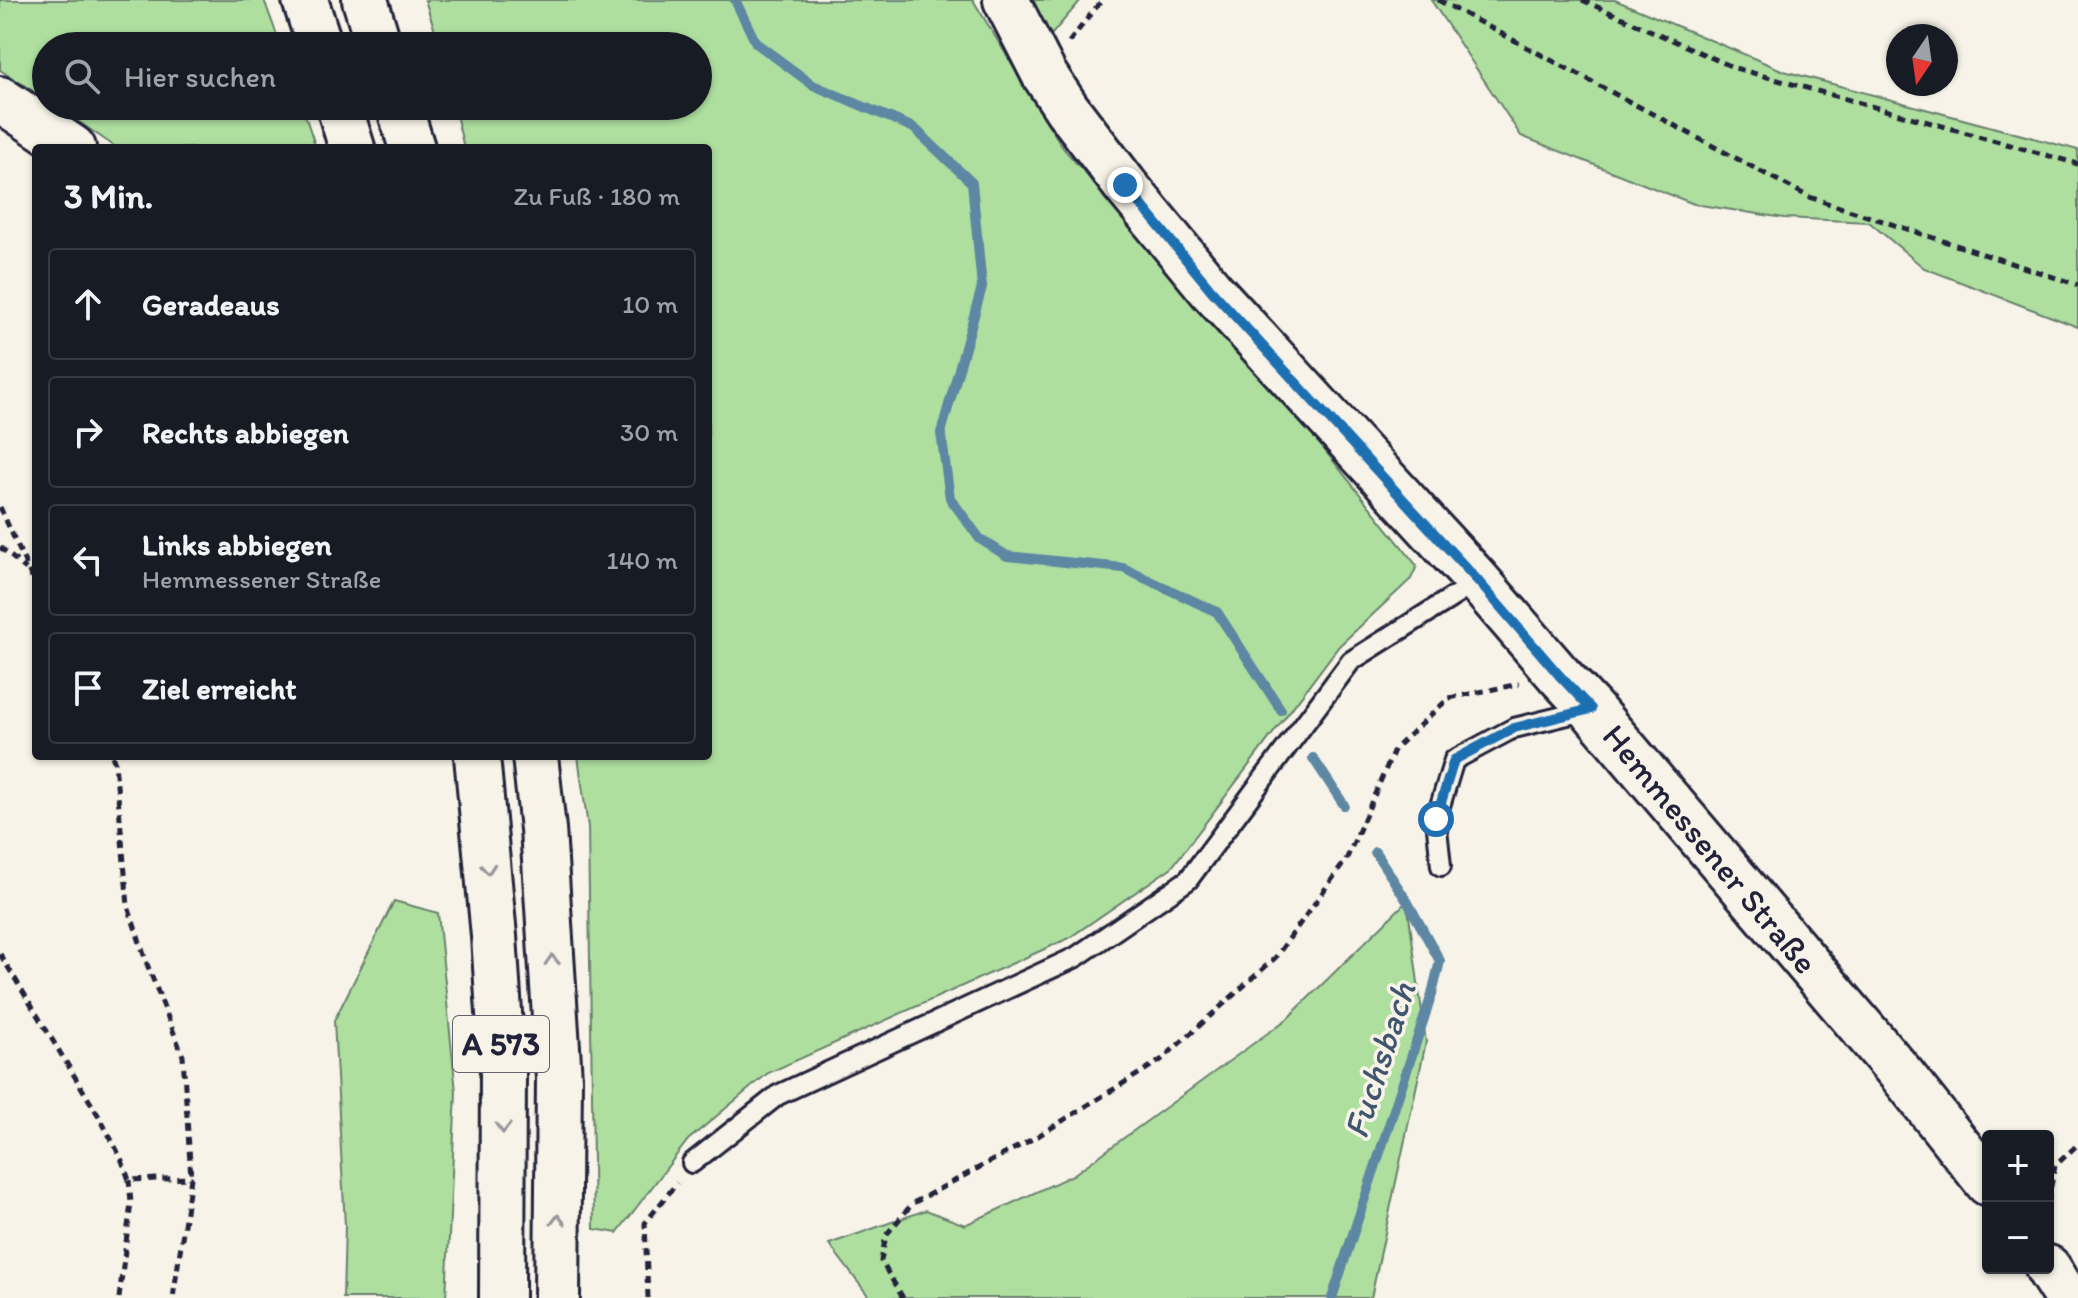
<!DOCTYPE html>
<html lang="de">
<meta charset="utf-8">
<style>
:root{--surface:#171b24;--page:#20242c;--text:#f1f3f6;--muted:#9ea1a6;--line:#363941}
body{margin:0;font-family:Itim,sans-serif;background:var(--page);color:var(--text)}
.controls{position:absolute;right:24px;bottom:24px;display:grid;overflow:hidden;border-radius:8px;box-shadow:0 2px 6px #0004}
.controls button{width:72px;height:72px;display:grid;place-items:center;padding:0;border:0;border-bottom:2px solid var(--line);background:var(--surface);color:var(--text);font:40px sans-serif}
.compass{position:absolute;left:1886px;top:24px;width:72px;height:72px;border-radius:50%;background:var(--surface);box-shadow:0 2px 6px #0004;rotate:193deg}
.stop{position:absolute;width:24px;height:24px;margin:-18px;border:6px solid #1f6fb2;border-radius:50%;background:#fff}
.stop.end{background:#1f6fb2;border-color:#fff;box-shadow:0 2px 8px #0008}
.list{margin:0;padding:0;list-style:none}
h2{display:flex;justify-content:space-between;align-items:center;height:104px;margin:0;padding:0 32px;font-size:34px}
h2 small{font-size:26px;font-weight:400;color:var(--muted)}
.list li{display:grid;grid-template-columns:52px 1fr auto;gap:24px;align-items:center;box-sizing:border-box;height:112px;margin:0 16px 16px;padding:0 16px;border:2px solid var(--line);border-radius:8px}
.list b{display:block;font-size:30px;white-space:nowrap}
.list p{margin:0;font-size:26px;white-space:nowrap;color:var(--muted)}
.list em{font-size:26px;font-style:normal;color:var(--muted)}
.icon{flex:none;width:44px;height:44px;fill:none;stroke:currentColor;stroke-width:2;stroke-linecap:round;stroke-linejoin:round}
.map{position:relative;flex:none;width:2078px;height:1298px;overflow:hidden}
.search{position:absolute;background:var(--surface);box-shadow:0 2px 6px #0004;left:32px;top:32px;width:680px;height:88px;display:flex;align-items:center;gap:20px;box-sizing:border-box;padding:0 28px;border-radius:44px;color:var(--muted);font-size:30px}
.panel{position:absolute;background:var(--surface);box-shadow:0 2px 6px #0004;left:32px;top:144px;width:680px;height:616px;border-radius:8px}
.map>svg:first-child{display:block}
.green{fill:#aedf9f;stroke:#68806d;stroke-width:2}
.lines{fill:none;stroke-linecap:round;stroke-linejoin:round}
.stream{stroke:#5d87a2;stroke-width:10}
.lane-casing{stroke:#22223b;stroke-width:24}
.secondary-casing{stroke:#22223b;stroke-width:50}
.highway-casing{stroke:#22223b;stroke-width:50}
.path{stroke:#22223b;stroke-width:5;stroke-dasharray:8 6;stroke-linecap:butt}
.lane{stroke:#f7f3e8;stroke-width:18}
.secondary{stroke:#f7f3e8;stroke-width:44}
.highway{stroke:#f7f3e8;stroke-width:44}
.oneway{stroke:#97959a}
.route{stroke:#1f6fb2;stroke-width:10}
.labels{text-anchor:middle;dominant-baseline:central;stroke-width:7;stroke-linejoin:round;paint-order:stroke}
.shield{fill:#f7f3e8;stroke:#62616f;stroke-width:2}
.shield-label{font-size:32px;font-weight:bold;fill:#22223b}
.street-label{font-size:34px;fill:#22223b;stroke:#f7f3e8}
.water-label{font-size:36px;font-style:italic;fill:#40556e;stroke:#f7f3e8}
</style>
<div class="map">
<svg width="2078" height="1298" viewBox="0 0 2078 1298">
<rect width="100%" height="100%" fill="#f7f3e8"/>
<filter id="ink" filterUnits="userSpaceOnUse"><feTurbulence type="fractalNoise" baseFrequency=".0125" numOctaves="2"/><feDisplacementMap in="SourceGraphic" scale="16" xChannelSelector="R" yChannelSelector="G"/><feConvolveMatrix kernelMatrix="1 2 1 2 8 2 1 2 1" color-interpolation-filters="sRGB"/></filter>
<g filter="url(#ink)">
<!-- green -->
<path class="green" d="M0 0H264L281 46H46V99L0 70Z
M425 0H973L1063 148 1283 398 1417 566 1411 579 1339 646 1172 867 1069 938 768 1073 688 1140 617 1233 594 1229 588 827 578 756H708V148H464L454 106H698V46H440Z
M1025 0H1081L1046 41Z
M1431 0H1615L1784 71 2078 150V327L1924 268 1869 222 1784 218 1694 204 1521 136Z
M56 106H302L316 148H117Z
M394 901 438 913 456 1092 446 1298H343L345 1226 334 1021Z
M1407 901 1426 1042 1371 1298H870L829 1244 926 1210 965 1225 1073 1175 1287 1019Z"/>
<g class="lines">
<!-- stream -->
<path class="stream" d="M735 0 756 43 813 85 914 128 972 183 982 287 941 433 950 498 980 539 1007 556 1123 568 1217 612 1281 710
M1313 758 1344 805
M1332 1298 1432 994 1440 961 1407 901 1375 852"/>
<defs>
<path id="lane" d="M1441 866 1436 819 1454 760 1514 728 1588 710
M692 1163 778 1095 1076 957 1188 880 1351 661 1478 581"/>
<path id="secondary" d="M1006 0 1044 74 1067 109 1125 185 1212 291 1478 581 1559 675 1591 709 1903 1076 1988 1183
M2048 1268 2067 1298"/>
<path id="highway" d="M305 0 320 46
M365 0 379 46
M0 99 73 148
M339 106 352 148
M399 106 412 148
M477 756 494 936 503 1074 502 1298
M535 756 543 829 559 1079 557 1298"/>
</defs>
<!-- lane casing -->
<use href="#lane" class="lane-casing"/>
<!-- secondary casing -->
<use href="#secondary" class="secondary-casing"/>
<!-- highway casing -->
<use href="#highway" class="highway-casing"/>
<!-- path -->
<path class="path" d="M1438 0 1809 197 2078 285
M1582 0 1735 68 2078 164
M1069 42 1102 0
M0 507 36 587
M0 547 26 569
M112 756 115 763 128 906 147 964 183 1056 191 1178
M0 954 100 1118 121 1158 129 1180 191 1178 173 1298
M2048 1201 2055 1166 2078 1144
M119 1298 131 1203 129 1180
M648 1298 645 1223 677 1183
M903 1298 881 1261 886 1235 913 1203 1038 1136 1161 1060 1275 958 1346 860 1395 748 1449 698 1519 684"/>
<!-- lane -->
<use href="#lane" class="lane"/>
<!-- secondary -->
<use href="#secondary" class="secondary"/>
<!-- highway -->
<use href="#highway" class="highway"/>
</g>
<!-- one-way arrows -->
<defs><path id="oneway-chevron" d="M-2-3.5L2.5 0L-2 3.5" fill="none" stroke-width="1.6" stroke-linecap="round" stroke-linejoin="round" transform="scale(2)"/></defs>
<g class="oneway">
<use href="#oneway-chevron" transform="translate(488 869) rotate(85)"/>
<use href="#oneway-chevron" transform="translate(552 960) rotate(-93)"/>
<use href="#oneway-chevron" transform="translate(503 1128) rotate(90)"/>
<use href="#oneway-chevron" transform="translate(558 1220) rotate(-90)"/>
</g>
</g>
<g class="lines" filter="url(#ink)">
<!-- route -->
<path class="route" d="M1125 185 1212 291 1478 581 1559 675 1591 709 1514 728 1454 760 1436 819"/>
</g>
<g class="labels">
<!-- shield labels -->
<rect class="shield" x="453" y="1016" width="96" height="56" rx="6"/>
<g class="shield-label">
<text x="501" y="1044">A 573</text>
</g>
<!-- street labels -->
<g class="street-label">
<text transform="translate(1710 849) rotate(50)">Hemmessener Straße</text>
</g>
<!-- water labels -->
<g class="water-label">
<text transform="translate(1379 1060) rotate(-72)">Fuchsbach</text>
</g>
</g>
</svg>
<div class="controls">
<button>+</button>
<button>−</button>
</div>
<svg class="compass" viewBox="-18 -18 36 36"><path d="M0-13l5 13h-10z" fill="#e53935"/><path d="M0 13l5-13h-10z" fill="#9ea1a6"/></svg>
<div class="stop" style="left:1436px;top:819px"></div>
<div class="stop end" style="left:1125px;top:185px"></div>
<div class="search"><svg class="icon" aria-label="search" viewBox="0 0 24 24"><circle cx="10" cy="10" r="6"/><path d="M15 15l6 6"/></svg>Hier suchen</div>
<section class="panel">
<h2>3 Min.<small>Zu Fuß · 180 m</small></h2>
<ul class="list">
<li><svg class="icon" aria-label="ahead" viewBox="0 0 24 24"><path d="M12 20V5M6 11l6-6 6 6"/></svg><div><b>Geradeaus</b></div><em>10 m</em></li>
<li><svg class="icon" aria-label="right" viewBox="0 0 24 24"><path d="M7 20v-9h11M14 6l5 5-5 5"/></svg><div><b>Rechts abbiegen</b></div><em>30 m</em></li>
<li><svg class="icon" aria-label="left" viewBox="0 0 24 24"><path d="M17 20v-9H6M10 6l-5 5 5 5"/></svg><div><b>Links abbiegen</b><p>Hemmessener Straße</p></div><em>140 m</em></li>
<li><svg class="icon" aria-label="arrive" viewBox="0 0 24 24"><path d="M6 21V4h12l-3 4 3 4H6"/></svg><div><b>Ziel erreicht</b></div></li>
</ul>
</section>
</div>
